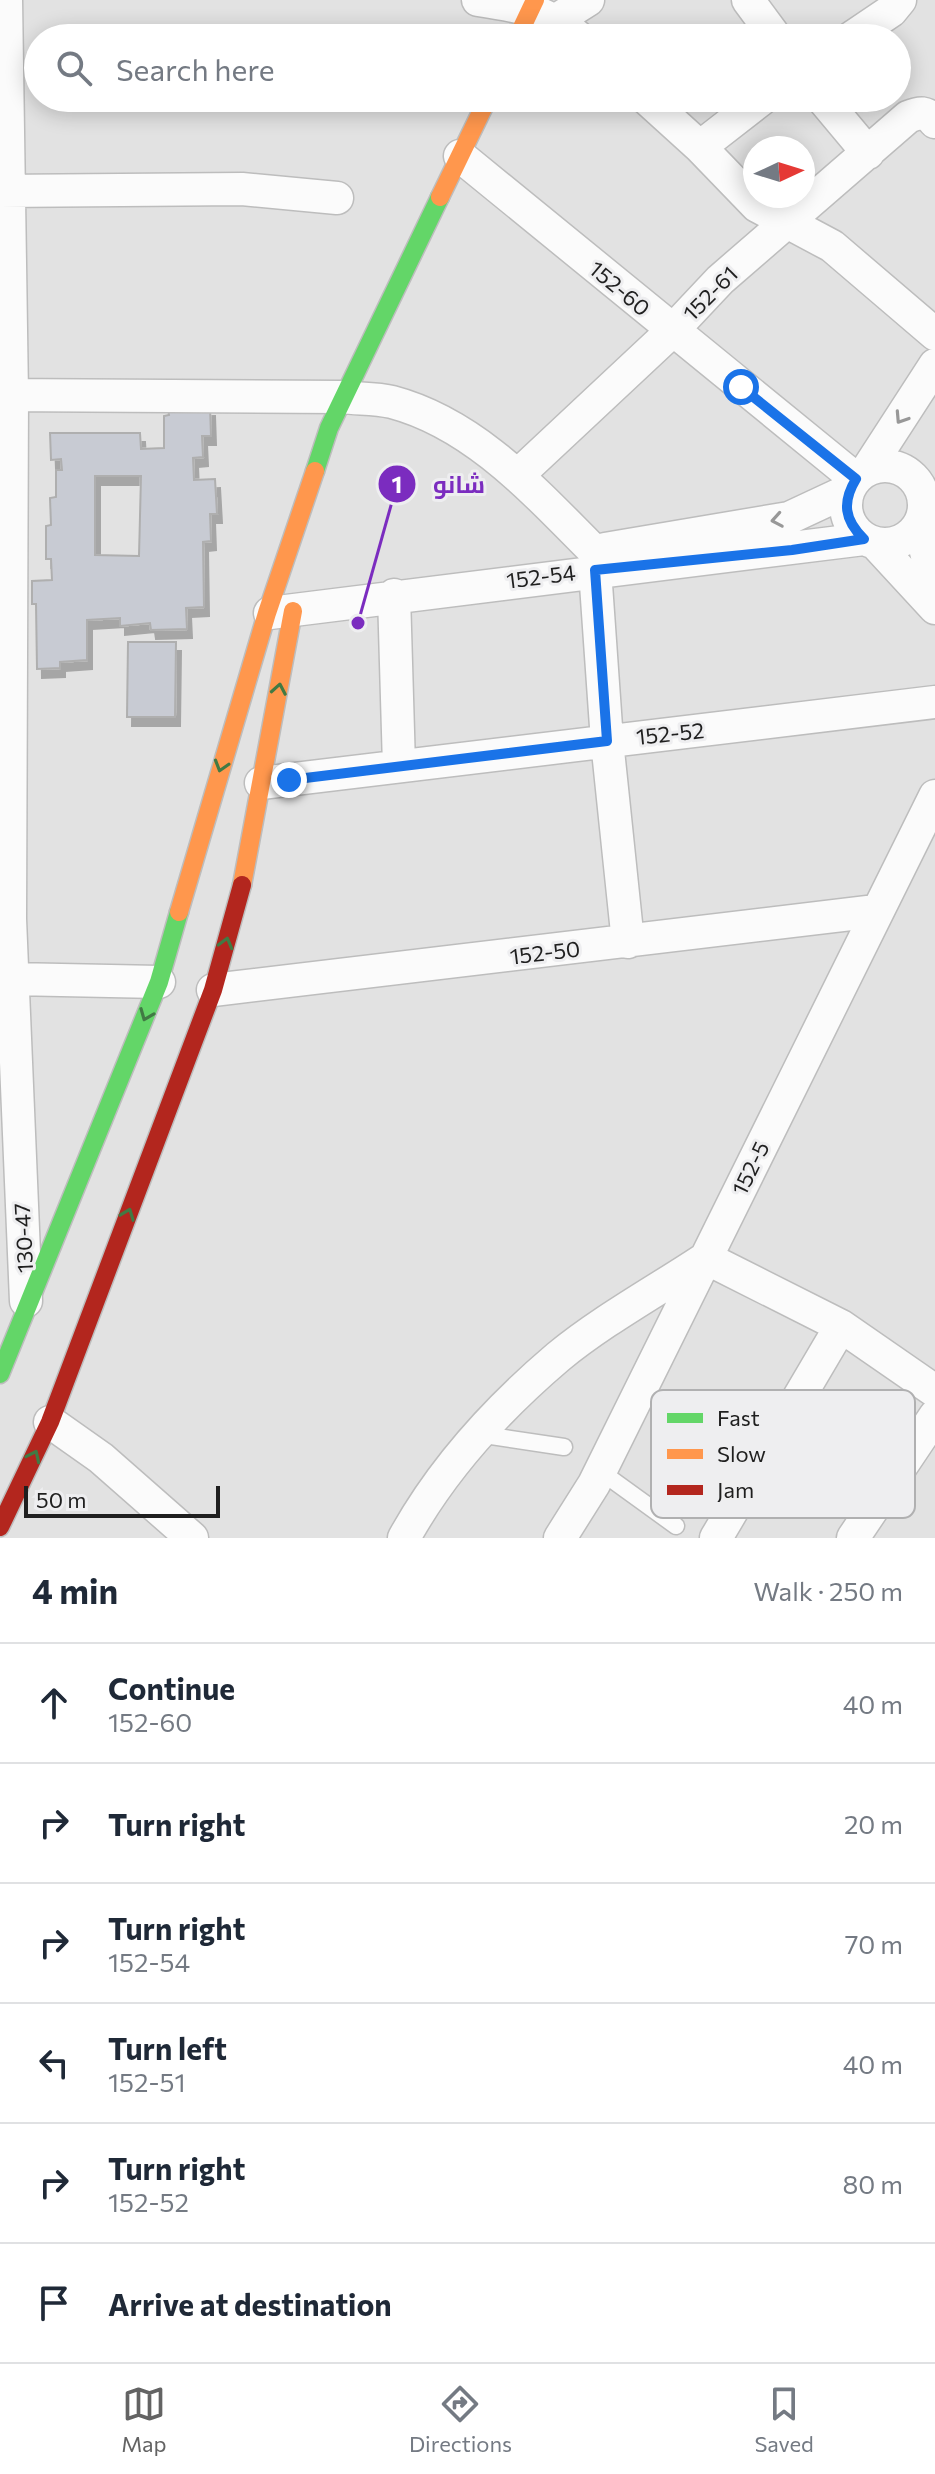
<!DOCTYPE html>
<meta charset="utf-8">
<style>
:root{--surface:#fff;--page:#f6f6f7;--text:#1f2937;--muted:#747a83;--line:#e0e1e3;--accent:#636363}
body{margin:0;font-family:Commissioner,Cairo,sans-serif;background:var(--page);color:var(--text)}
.compass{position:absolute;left:743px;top:136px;width:72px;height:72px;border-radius:50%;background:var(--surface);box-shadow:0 4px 20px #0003;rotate:86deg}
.scale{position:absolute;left:24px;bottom:20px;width:196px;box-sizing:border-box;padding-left:8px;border:4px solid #1f1f1f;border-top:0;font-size:22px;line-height:28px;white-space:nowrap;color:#1f1f1f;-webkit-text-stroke:6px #eeeef0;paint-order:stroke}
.stop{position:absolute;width:24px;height:24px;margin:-18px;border:6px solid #1a73e8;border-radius:50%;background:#fff}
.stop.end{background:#1a73e8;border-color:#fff;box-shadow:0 2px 8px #0008}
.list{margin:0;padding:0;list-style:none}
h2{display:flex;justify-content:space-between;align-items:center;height:104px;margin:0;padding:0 32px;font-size:34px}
h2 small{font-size:26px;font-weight:400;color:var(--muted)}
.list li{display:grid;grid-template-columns:52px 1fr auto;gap:24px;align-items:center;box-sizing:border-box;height:120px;padding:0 32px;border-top:2px solid var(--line)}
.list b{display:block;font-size:30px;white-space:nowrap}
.list p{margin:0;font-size:26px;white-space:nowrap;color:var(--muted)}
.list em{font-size:26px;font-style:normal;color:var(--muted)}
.icon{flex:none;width:44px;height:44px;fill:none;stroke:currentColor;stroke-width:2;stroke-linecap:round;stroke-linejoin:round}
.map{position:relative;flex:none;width:935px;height:1538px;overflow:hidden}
.search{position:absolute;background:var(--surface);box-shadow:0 4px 20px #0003;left:24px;right:24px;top:24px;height:88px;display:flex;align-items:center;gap:20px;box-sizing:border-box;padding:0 28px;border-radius:44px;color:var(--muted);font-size:30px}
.sheet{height:824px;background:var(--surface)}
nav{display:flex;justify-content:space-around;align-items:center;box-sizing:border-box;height:112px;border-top:2px solid var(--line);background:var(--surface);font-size:22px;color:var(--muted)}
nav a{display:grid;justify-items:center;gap:4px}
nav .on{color:var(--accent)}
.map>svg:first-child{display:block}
.building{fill:#c8cbd3;stroke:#afafaf;stroke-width:2;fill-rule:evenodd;filter:url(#shadow)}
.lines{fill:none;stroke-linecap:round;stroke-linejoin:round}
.lane-casing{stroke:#bdbdbd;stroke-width:19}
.street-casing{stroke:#bdbdbd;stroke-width:35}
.fast-casing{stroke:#bdbdbd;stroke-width:21}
.slow-casing{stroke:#bdbdbd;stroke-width:21}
.jam-casing{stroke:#bdbdbd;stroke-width:21}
.lane{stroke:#fbfbfb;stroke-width:16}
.street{stroke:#fbfbfb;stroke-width:32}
.fast{stroke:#63d668;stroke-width:18}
.slow{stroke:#ff974d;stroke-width:18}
.jam{stroke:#b3261e;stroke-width:18}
.oneway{stroke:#989898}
.oneway2{stroke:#417a44}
.route{stroke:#1a73e8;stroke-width:10}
.labels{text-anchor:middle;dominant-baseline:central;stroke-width:6;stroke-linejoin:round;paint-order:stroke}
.street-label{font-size:22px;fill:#1f1f1f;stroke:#eeeef0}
.key{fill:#eeeef0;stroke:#b0b0b1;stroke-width:2}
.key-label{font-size:22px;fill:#1f1f1f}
.leader{fill:none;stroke:#7b2cbf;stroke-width:3}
.callout-dot{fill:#7b2cbf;stroke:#eeeef0;stroke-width:3}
.mark-label{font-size:24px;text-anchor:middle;font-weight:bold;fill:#fff}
.callout-label{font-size:24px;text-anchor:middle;font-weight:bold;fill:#7b2cbf;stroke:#eeeef0;stroke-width:6;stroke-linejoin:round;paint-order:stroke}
</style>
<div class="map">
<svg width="935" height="1538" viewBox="0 0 935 1538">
<defs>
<filter id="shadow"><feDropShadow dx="5" dy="9" stdDeviation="0" flood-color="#0004"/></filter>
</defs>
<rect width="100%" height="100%" fill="#e2e2e2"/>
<!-- building -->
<path class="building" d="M210 407 211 436H202L203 457 193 458 194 480 215 479 217 514H210L211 541 203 542 204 607 186 608 187 629 151 630 150 623 120 626V618L87 620V660L60 662V668L37 669 36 604H32V581L52 580 51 559H46V526L51 525 50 498 56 497V470H62L61 459 51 460 50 433H140L141 449 164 448V416L169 415 168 408ZM95 476H141L139 556 95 555Z
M128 642H176L175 717H127Z"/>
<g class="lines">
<defs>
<path id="lane" d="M478 1434 564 1447
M600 1471 676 1526"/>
<path id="street" d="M6 0 12 395 10 919 26 1301
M478 0C518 6 547 10 579 38
M748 0 776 38
M558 19 588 0
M851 38 891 11 900 0
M646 98 700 147 757 206 832 246 935 334
M822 98 868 153
M700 147 763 98
M460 156 856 479
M0 191 242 189 337 198
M0 395 342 397C358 399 376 398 392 402 475 424 536 493 594 551
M846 505a39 39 0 1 1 78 0a39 39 0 1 1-78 0Z
M867 470 935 365
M518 475 672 331 720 280 908 117C920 112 926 111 935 122
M922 520 925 548 935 585
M875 543 935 608
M605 549 789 518 849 490
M595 570 607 741 628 942
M394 595 399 766
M270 613 864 539
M261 783 935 702
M12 979 159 982
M213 990 876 911
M50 1422 101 1458 192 1538
M404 1538C442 1469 498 1408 558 1357 603 1320 658 1290 706 1258L841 1326 935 1391
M560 1538 594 1484 935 796
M716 1538 841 1326
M853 1538 935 1416"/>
<path id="fast" d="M315 471 329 428 440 197
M0 1374 159 982 179 912"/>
<path id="slow" d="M517 38 535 0
M440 197 488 98
M242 885 293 611
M179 912 267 613 315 471"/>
<path id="jam" d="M0 1527 50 1422 213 990 242 885"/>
</defs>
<!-- lane casing -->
<use href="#lane" class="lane-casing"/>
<!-- street casing -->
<use href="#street" class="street-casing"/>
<!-- fast casing -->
<use href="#fast" class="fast-casing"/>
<!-- slow casing -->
<use href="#slow" class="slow-casing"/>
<!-- jam casing -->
<use href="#jam" class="jam-casing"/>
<!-- lane -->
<use href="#lane" class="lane"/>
<!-- street -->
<use href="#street" class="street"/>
<!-- fast -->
<use href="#fast" class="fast"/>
<!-- slow -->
<use href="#slow" class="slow"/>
<!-- jam -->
<use href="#jam" class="jam"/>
</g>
<!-- one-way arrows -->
<defs><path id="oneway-chevron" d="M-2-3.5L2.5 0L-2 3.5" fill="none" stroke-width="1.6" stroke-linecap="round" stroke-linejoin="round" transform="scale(2)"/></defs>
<g class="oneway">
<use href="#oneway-chevron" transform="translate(901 418) rotate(123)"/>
<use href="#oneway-chevron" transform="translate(777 520) rotate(170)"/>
</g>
<g class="oneway2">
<use href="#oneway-chevron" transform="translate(279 689) rotate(-80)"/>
<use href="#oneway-chevron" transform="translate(221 766) rotate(107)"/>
<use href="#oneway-chevron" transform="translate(226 943) rotate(-75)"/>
<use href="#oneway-chevron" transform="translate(146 1015) rotate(112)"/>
<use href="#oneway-chevron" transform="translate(128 1214) rotate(-69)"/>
<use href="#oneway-chevron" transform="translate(34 1456) rotate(-65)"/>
</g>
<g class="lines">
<!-- route -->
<path class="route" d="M289 780 607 741 595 570 792 550 864 539C844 520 842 502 856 479L741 387"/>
</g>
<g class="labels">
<!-- street labels -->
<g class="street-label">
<text transform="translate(620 288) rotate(40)">152-60</text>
<text transform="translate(710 293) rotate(-45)">152-61</text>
<text transform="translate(541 576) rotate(-7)">152-54</text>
<text transform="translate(670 733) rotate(-6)">152-52</text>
<text transform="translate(545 952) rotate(-7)">152-50</text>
<text transform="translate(750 1168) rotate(-64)">152-5</text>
<text transform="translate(23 1238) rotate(-93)">130-47</text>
</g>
</g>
<!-- legend -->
<rect x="651" y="1390" width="264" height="128" rx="12" class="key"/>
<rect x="667" y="1413" width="36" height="10" fill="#63d668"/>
<rect x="667" y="1449" width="36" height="10" fill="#ff974d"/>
<rect x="667" y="1485" width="36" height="10" fill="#b3261e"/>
<g class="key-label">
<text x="717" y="1426">Fast</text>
<text x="717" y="1462">Slow</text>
<text x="717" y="1498">Jam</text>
</g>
<!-- callouts -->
<path class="leader" d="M358 623L397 484"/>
<g class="callout-dot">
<circle cx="358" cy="623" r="8"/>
<circle cx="397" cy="484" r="20"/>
</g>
<g class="mark-label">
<text x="397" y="493">1</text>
</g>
<g class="callout-label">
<text x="459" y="493">شانو</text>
</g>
</svg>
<svg class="compass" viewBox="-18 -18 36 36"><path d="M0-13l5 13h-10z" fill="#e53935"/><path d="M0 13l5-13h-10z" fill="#747a83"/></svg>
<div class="scale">50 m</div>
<div class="stop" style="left:741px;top:387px"></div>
<div class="stop end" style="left:289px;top:780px"></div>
<div class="search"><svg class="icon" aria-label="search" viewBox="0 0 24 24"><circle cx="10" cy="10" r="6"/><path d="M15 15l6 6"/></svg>Search here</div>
</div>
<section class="sheet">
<h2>4 min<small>Walk · 250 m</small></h2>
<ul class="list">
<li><svg class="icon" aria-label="ahead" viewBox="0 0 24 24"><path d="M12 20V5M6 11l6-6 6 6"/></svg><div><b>Continue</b><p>152-60</p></div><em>40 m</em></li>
<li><svg class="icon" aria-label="right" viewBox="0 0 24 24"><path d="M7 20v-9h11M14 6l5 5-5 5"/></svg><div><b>Turn right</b></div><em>20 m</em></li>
<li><svg class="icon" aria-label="right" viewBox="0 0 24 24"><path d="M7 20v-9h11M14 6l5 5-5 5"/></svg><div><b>Turn right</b><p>152-54</p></div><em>70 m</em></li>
<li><svg class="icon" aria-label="left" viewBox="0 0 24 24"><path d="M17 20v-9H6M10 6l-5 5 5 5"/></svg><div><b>Turn left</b><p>152-51</p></div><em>40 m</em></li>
<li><svg class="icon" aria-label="right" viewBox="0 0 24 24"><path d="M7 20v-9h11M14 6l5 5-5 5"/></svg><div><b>Turn right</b><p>152-52</p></div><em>80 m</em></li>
<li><svg class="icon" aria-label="arrive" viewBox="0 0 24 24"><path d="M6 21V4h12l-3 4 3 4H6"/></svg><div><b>Arrive at destination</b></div></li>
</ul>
</section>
<nav>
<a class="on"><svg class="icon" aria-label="map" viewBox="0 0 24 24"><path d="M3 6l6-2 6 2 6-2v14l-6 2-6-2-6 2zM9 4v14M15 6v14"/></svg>Map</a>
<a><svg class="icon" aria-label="directions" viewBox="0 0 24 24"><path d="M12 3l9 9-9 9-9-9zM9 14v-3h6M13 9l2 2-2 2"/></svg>Directions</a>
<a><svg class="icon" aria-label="saved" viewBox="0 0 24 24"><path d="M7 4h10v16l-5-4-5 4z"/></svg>Saved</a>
</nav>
